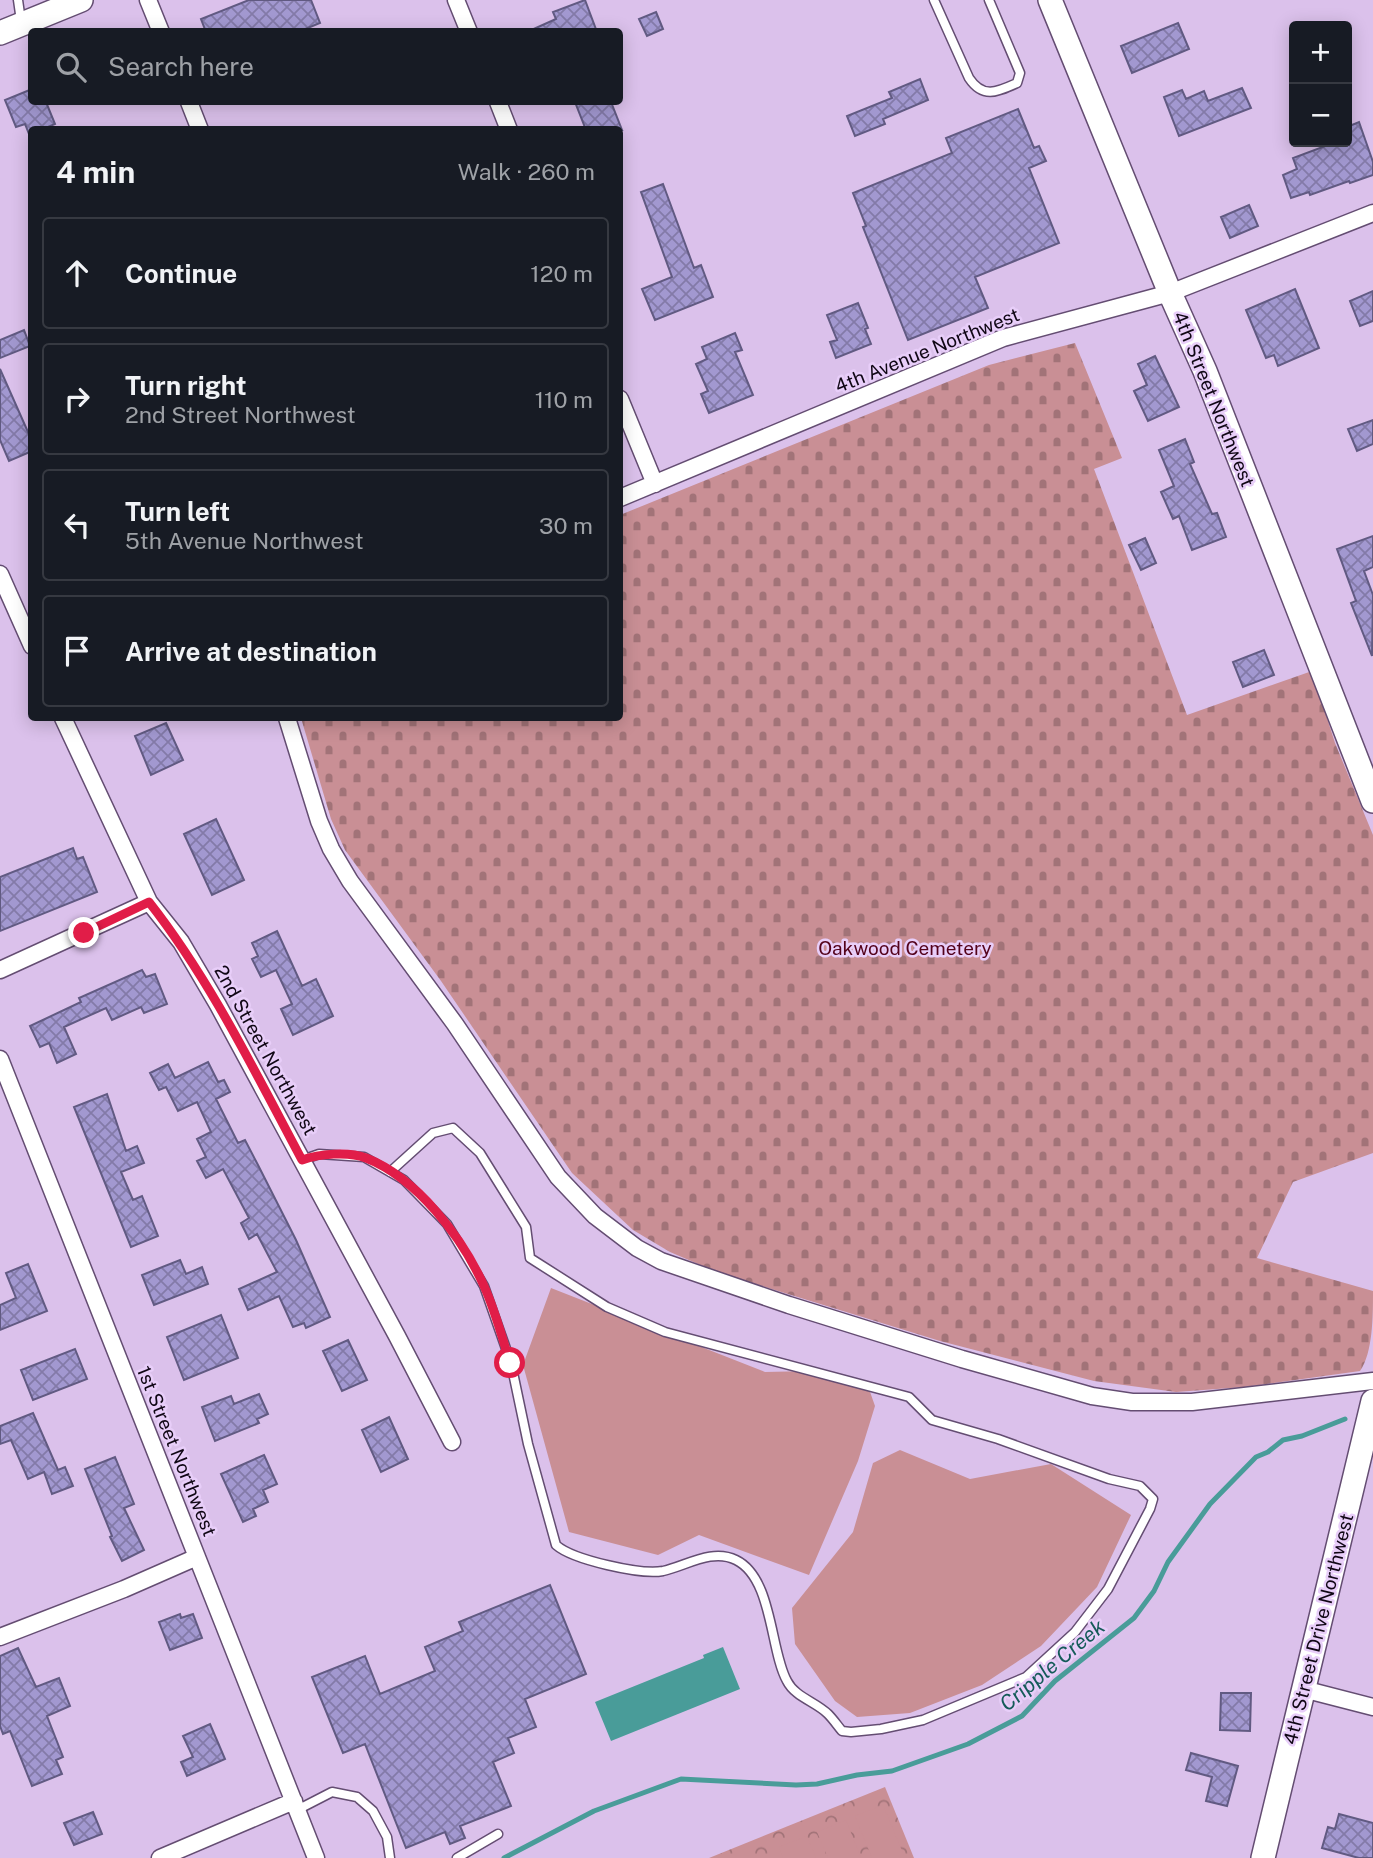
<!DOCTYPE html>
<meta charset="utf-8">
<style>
:root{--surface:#171b24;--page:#242831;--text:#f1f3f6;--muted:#9ea1a6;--line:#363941}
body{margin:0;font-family:"Public Sans",sans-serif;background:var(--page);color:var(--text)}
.controls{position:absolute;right:21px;top:21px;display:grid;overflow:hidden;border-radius:7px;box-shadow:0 4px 18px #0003}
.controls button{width:63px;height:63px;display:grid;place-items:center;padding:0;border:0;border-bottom:2px solid var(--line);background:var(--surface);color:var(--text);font:35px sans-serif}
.stop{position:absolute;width:21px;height:21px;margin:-16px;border:5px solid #e11d48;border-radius:50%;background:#fff}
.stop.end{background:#e11d48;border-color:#fff;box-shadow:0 2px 7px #0008}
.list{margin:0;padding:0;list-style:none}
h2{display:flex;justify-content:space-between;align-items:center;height:91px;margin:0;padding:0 28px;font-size:30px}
h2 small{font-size:23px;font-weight:400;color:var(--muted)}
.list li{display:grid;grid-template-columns:46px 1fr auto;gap:21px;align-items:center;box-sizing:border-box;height:112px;margin:0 14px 14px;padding:0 14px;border:2px solid var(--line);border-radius:7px}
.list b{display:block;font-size:26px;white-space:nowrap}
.list p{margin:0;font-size:23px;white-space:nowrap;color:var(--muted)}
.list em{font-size:23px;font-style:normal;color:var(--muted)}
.icon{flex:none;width:38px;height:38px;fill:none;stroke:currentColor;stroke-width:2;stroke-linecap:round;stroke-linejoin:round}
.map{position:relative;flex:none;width:1373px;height:1858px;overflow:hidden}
.search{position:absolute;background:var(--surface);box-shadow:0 4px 18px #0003;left:28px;top:28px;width:595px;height:77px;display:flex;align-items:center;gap:18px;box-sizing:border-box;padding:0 24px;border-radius:7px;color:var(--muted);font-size:26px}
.panel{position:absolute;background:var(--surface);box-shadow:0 4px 18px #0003;left:28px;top:126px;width:595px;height:595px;border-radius:7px}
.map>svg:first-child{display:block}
.cemetery{fill:url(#cemetery-stones)}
.park{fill:url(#park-crowns)}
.pitch{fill:#c98f95}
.water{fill:#499c99}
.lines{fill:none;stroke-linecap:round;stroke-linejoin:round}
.stream{stroke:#499c99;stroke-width:5}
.building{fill:url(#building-cross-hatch);stroke:#615a82;stroke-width:2}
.lane-casing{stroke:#644d72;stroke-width:11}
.street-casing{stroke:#644d72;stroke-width:19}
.secondary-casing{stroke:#644d72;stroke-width:26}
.lane{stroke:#fff;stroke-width:8}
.street{stroke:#fff;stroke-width:16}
.secondary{stroke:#fff;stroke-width:23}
.route{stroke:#e11d48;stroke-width:9}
.labels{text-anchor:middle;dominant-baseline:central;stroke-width:5;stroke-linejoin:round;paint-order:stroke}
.street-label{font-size:19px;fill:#100715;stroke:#e8cef9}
.park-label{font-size:19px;fill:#53021b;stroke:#e8cef9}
.water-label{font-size:21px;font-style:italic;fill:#155b59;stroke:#e8cef9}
</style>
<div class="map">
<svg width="1373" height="1858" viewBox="0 0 1373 1858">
<defs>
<pattern id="cemetery-stones" width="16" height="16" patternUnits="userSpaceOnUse" patternTransform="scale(1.75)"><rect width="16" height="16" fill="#c98f95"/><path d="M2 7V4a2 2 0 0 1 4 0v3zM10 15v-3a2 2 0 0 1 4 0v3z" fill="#a27378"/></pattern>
<pattern id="park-crowns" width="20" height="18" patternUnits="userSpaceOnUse" patternTransform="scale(1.75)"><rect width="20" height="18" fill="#c98f95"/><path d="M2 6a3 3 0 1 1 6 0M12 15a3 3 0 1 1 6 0" fill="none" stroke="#a27378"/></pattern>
<pattern id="building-cross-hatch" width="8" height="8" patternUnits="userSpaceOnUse" patternTransform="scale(1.75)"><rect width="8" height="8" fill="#a298d0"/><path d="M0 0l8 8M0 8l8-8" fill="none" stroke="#837aa8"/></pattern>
</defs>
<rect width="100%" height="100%" fill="#dbc1eb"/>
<!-- cemetery -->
<path class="cemetery" d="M1075 343 1122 458 1094 469 1187 715 1312 671 1335 743 1373 835V1153L1293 1182 1257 1258 1373 1291C1373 1316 1373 1353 1360 1371L1244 1387 1176 1392 1094 1381 940 1341 717 1272 670 1252 633 1230 572 1173 441 981 345 850 331 819 301 718H620V515L989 365Z"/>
<!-- park -->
<path class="park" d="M885 1787 914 1858H709Z"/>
<!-- pitch -->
<path class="pitch" d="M551 1288 765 1372 810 1371 869 1389 875 1406 858 1461 809 1575 699 1535 658 1555 569 1532 523 1365Z
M900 1450 970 1479 1051 1464 1131 1515 1097 1587 1041 1646 982 1685 910 1713 857 1717 835 1701 795 1644 792 1608 853 1532 873 1463Z
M883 1805 905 1858H872L855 1816Z
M846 1820 861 1858H828L817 1832Z
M807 1836 816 1858H783L779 1847Z"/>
<!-- water -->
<path class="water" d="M723 1647 740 1689 611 1741 595 1702 704 1658 703 1655Z"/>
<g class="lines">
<!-- stream -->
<path class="stream" d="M504 1858 594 1811 681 1779 796 1785 817 1784 857 1775 892 1771 968 1744 1022 1716 1055 1681 1134 1618 1154 1591 1168 1562 1210 1504 1256 1457 1268 1452 1283 1440 1302 1436 1345 1419"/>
</g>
<!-- building -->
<path class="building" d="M249 0H311L320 23 298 32H206L201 19Z
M585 0 597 32H527L556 19 553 12Z
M656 12 663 29 647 36 639 19Z
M1178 23 1189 49 1132 73 1121 46Z
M920 79 928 100 883 119 885 124 855 136 847 116 892 98 889 92Z
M1242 88 1251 108 1179 136 1164 97 1182 90 1186 99 1204 91 1208 101Z
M32 89V102H46L55 124 41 130H32L29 134 25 124 16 127 5 100Z
M575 102H611L622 130H586Z
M1018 109 1034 148 1039 146 1046 161 1029 168 1059 243 975 277 988 308 908 340 863 227 866 226 853 193 952 153 946 138Z
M1359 122 1373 162V175L1350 183 1349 181 1310 195 1309 192 1291 198 1283 175 1297 169 1293 158 1336 142H1347V127Z
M663 184 694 268 701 265 713 297 655 320 642 289 672 277 641 192Z
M1249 205 1258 226 1230 238 1221 217Z
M1295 289 1319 348 1278 366 1274 355 1266 358 1246 310Z
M1373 291V321L1360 326 1350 301Z
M858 303 868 328 865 329 871 344 836 358 830 342 837 340 827 315Z
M24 330 30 346 0 358V340Z
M735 333 742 350 735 352 753 395 709 413 701 394 708 391 696 364 707 359 702 347Z
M1155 356 1179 407 1148 421 1134 391 1147 385 1138 364Z
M0 369 32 441V451L9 461 0 440Z
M1373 420V444L1357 451 1348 429Z
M1185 439 1194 462 1190 464 1212 514 1217 513 1226 537 1192 550 1179 516 1173 519 1161 492 1174 486 1159 450Z
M1373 536V567L1364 571 1373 595 1372 656 1351 603 1356 601 1337 549Z
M1145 538 1156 563 1141 570 1129 545Z
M1264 650 1274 675 1243 687 1233 662Z
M166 723 183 760 151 775 135 736Z
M216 819 244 880 212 895 184 834Z
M73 848 77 859 83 857 97 892 0 931V877Z
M277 931 302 986 316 979 333 1016 293 1035 281 1009 292 1004 276 970 261 977 252 959 258 956 252 943Z
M142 970 146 977 155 974 167 1004 144 1013 141 1007 112 1020 106 1008 64 1027 76 1054 57 1063 49 1043 40 1047 30 1026 81 1002 79 998Z
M208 1062 218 1082 224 1080 230 1092 216 1099 238 1143 245 1140 258 1165 296 1240 330 1317 306 1328 304 1323 293 1327 279 1296 248 1310 239 1289 277 1272 257 1234 249 1239 241 1223 249 1218 223 1169 206 1178 197 1161 206 1157 197 1139 211 1132 197 1102 178 1111 166 1087 159 1090 150 1073 168 1064 175 1078Z
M107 1094 126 1151 137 1146 144 1163 121 1172 133 1200 142 1196 158 1236 131 1247 74 1107Z
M180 1260 186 1274 202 1267 208 1284 154 1305 142 1275Z
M28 1264 47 1311 0 1330V1305L16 1298 6 1273Z
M221 1315 238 1358 184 1380 167 1337Z
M348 1340 367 1380 342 1391 323 1351Z
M75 1349 87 1379 33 1400 21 1370Z
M259 1394 268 1414 257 1419 259 1423 215 1441 202 1407 231 1396 234 1404Z
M33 1413 58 1470 65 1467 73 1486 52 1494 44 1472 28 1479 11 1440 0 1444V1426Z
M389 1417 408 1459 381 1472 362 1430Z
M264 1455 277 1484 263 1490 268 1502 253 1509 256 1516 243 1522 221 1474Z
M115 1457 134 1504 124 1508 144 1550 122 1561 110 1537 112 1536 85 1469Z
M550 1585 586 1674 525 1699 536 1727 508 1738 514 1753 493 1762 511 1806 460 1826 465 1838 450 1844 445 1832 406 1848 365 1744 343 1753 312 1677 365 1656 380 1694 435 1671 425 1647 463 1631 459 1622Z
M180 1614 181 1618 193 1614 202 1638 170 1650 159 1622Z
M18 1648 36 1687 59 1678 70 1706 47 1716 63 1757 56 1760 62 1774 32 1786 10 1731 3 1734 0 1726V1656Z
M1221 1693H1251L1250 1731 1220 1730Z
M210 1724 225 1759 187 1776 181 1762 193 1757 183 1736Z
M1191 1753 1238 1766 1227 1806 1206 1801 1212 1777 1186 1770Z
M93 1812 102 1834 74 1845 64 1823Z
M1339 1814 1373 1823V1858H1359L1322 1848 1328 1827 1335 1829Z"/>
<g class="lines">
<defs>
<path id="lane" d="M18 0 21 21
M934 0 969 78C983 99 997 92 1017 83L1020 73 989 0
M302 1160 319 1154 364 1157 404 1180 447 1224 484 1286 511 1363 528 1444 556 1545C573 1560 641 1575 663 1571 686 1566 712 1548 736 1560 773 1578 770 1651 787 1681 795 1697 816 1702 828 1714 833 1719 837 1725 842 1731L851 1732 881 1729 923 1720 1026 1677 1075 1632 1108 1589 1150 1509 1153 1499 1140 1486 1109 1479 998 1439 932 1420 909 1397 665 1332 607 1307 530 1258 526 1227 480 1153 453 1128 433 1133 390 1172
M297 1810 332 1792 357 1797 373 1811 387 1837 390 1858
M457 1858 498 1834"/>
<path id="street" d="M148 0 161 32
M456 0 469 32
M189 102 200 130
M498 102 509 130
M620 399 655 484
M620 498 1003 338 1170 293 1373 213
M0 574 32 646
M63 718 149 902 181 942 218 1005 397 1336 452 1442
M287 718 319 821 331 849 350 881 455 1024 558 1177 595 1216 637 1248 661 1261 789 1305 962 1359 1092 1396 1132 1402H1192L1373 1381
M0 970 149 902
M0 1059 316 1858
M0 1637 124 1589 197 1557
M1303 1689 1373 1707
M160 1858 294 1801"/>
<path id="secondary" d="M1050 0 1170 293 1205 371 1373 801
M0 33 81 0
M1263 1858 1373 1401"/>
</defs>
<!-- lane casing -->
<use href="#lane" class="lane-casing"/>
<!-- street casing -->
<use href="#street" class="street-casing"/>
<!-- secondary casing -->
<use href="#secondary" class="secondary-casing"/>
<!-- lane -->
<use href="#lane" class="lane"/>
<!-- street -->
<use href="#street" class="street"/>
<!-- secondary -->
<use href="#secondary" class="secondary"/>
</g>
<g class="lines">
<!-- route -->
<path class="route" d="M84 933 149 902C211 981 255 1072 302 1160 319 1154 348 1151 366 1158 417 1178 462 1237 484 1286 495 1310 502 1337 510 1363"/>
</g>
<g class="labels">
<!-- street labels -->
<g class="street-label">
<text transform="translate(927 350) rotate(-22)">4th Avenue Northwest</text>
<text transform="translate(1214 399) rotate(68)">4th Street Northwest</text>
<text transform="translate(266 1050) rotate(61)">2nd Street Northwest</text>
<text transform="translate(177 1451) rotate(68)">1st Street Northwest</text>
<text transform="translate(1318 1629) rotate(-76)">4th Street Drive Northwest</text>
</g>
<!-- park labels -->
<g class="park-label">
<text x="905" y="948">Oakwood Cemetery</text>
</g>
<!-- water labels -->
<g class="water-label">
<text transform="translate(1052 1665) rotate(-40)">Cripple Creek</text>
</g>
</g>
</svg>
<div class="controls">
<button>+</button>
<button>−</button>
</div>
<div class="stop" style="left:510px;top:1363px"></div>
<div class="stop end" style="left:84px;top:933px"></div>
<div class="search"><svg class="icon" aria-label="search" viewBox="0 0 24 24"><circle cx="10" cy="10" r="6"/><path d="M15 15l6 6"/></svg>Search here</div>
<section class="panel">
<h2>4 min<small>Walk · 260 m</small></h2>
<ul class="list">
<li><svg class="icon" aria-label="ahead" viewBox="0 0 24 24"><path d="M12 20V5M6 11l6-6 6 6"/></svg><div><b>Continue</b></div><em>120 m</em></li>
<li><svg class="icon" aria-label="right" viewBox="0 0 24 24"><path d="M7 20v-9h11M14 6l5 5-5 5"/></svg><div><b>Turn right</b><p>2nd Street Northwest</p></div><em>110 m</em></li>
<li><svg class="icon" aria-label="left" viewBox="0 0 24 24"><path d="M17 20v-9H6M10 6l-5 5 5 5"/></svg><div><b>Turn left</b><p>5th Avenue Northwest</p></div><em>30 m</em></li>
<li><svg class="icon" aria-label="arrive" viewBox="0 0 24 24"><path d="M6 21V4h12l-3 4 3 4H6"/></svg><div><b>Arrive at destination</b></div></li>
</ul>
</section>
</div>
